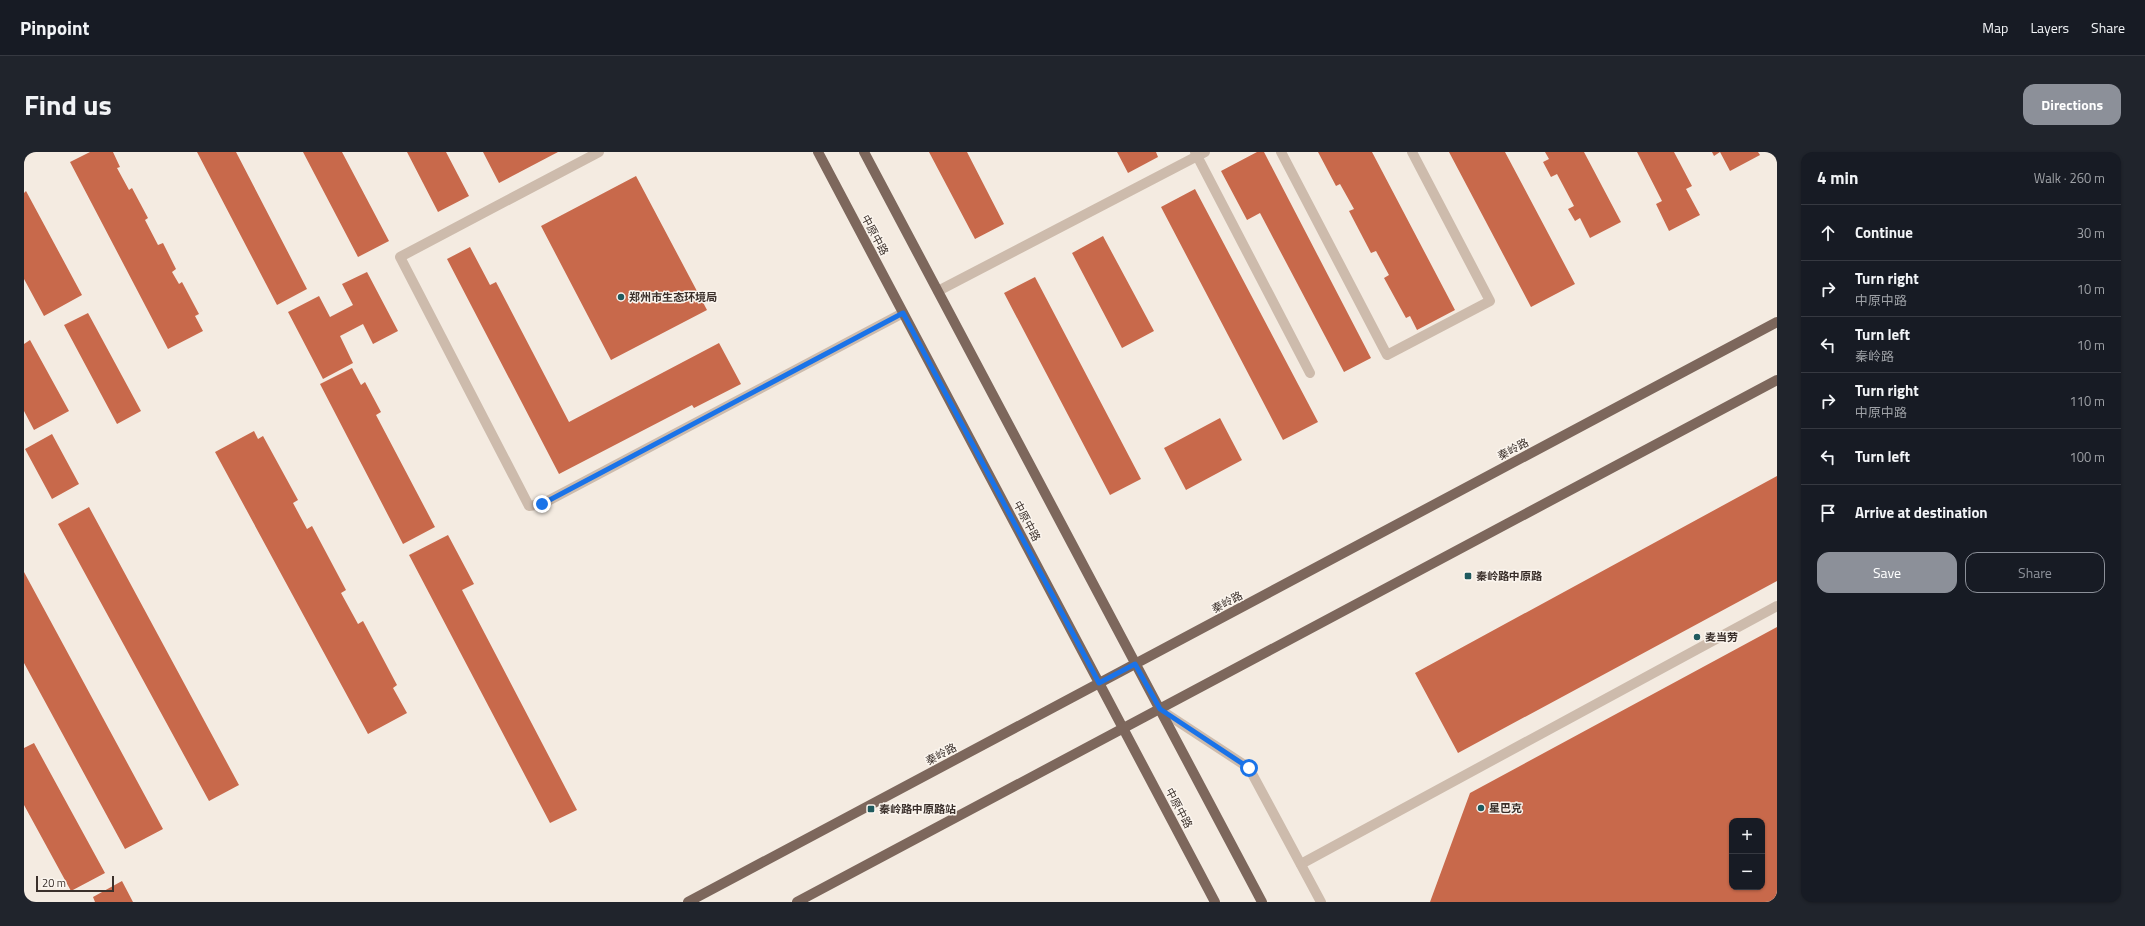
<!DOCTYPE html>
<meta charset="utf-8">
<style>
:root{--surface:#171b24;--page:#20242c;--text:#f1f3f6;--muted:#9ea1a6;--line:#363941;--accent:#8c9099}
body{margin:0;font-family:"Titillium Web","Noto Sans SC",sans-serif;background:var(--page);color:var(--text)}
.controls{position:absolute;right:12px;bottom:12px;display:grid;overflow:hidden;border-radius:8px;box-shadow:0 1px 3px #0004}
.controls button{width:36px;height:36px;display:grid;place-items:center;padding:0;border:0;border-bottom:1px solid var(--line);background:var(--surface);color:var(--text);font:20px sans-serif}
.scale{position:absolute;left:12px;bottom:10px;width:78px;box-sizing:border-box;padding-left:4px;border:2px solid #3b302b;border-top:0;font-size:11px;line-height:14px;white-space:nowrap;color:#3b302b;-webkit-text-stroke:3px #fbf5ee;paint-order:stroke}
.stop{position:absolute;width:12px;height:12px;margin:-9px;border:3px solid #1a73e8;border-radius:50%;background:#fff}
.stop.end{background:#1a73e8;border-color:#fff;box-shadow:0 1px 4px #0008}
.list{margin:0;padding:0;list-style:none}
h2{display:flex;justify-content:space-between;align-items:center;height:52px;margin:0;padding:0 16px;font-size:17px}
h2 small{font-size:13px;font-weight:400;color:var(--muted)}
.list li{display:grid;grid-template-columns:26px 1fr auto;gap:12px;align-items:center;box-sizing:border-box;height:56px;padding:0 16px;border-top:1px solid var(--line)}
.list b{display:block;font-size:15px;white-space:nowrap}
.list p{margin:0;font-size:13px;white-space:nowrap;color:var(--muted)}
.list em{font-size:13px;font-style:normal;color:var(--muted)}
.actions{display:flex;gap:8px;padding:12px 16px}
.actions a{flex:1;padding:9px 0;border:1px solid var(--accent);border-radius:12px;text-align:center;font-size:14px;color:var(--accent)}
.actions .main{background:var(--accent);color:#fff}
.icon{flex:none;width:22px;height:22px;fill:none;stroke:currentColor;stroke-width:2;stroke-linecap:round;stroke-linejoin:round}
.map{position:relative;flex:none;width:1753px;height:750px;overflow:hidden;border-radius:12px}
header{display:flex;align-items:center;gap:24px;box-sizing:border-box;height:56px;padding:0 20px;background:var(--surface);border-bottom:1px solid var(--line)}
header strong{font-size:19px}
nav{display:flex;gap:22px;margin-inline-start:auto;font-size:14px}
.intro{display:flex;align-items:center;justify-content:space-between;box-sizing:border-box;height:96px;padding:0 24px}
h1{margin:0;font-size:28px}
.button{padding:10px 18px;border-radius:12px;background:var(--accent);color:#fff;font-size:14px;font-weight:700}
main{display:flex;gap:24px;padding:0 24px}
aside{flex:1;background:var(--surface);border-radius:12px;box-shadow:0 1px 3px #0004}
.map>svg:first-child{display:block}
.building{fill:#c8694b;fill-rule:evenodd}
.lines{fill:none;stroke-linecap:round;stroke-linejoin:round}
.service{stroke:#cdbbac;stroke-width:10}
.minor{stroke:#cdbbac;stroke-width:10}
.primary{stroke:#7d675c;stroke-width:10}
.route{stroke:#1a73e8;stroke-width:5}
.poi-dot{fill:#1f5a5e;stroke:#fbf5ee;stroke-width:1.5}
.labels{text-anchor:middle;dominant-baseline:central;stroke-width:3;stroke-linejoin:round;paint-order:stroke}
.street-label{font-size:11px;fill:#3b302b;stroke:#fbf5ee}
.poi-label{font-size:11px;font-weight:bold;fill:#3b302b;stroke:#fbf5ee;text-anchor:start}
</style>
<header>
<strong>Pinpoint</strong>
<nav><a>Map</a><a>Layers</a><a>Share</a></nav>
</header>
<div class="intro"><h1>Find us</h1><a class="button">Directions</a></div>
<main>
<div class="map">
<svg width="1753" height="750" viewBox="0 0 1753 750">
<rect width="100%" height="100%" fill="#f4ebe1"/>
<!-- building -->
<path class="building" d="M66 0H89L96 15 93 16 105 38 108 36 124 66 121 68 134 93 139 91 152 117 148 120 155 132 158 130 175 162 171 164 179 179 144 197 46 10Z
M173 0H212L283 137 253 153Z
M279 0H318L365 89 334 105Z
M383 0H422L445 44 414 60Z
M459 0H534L475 31Z
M905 0H943L980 72 951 87Z
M1093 0H1132L1134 5 1104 21Z
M1233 0H1240L1347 206 1320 220 1236 61 1223 68 1197 19Z
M1294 0H1348L1431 158 1393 178 1386 164 1382 166 1360 126 1365 123 1352 99 1347 101 1325 59 1330 57 1316 32 1312 34Z
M1425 0H1481L1551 132 1507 155Z
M1521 0H1560L1597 70 1566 86 1556 66 1551 69 1544 57 1550 54 1533 22 1527 25 1519 10 1525 7Z
M1613 0H1650L1668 34 1662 37 1676 63 1645 79 1632 52 1638 49Z
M1688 0H1734L1736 3 1706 19 1696 0 1690 4Z
M612 24 683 158 587 208 517 74Z
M1171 37 1294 270 1259 288 1137 55Z
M2 39 58 143 20 164 0 127V41Z
M1079 84 1130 179 1098 196 1048 101Z
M446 95 466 133 472 130 545 270 695 191 717 232 670 256 668 253 535 322 423 107Z
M343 120 374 179 349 192 339 172 316 184 329 211 299 227 264 160 295 144 306 165 329 153 318 132Z
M1011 125 1117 327 1086 343 980 141Z
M64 161 117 259 93 272 40 173Z
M6 188 45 259 10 278 0 259V192Z
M328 216 337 233 341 230 357 260 352 263 411 375 379 392 296 232Z
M1196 266 1218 308 1162 338 1140 296Z
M230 279 234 287 239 284 274 348 269 351 283 377 288 374 322 438 317 441 334 472 339 469 373 533 369 536 383 561 344 582 191 300Z
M28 282 55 332 28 347 1 297Z
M1753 324V429L1434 601 1391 521Z
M65 355 215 633 185 649 34 372Z
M424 383 450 432 438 438 553 658 526 671 385 403Z
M0 420 139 677 101 697 0 511Z
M1753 475V750H1406L1446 641ZM1708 669H1738V735H1708Z
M10 591 81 721 47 739 0 653V596Z
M98 729 109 750H71L69 745Z"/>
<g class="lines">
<!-- service -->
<path class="service" d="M575 0 376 105 505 354 518 352 879 161
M1171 0 1286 221
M1257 0 1363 203 1466 149 1388 0
M914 139 1181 0
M1277 712 1753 454"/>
<!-- minor -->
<path class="minor" d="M1135 557 1225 616 1297 750"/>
<!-- primary -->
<path class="primary" d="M794 0 1191 750
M840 0 1238 750
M664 750 1753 170
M773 750 1753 228"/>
</g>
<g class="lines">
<!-- route -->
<path class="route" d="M518 352 879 161 1075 531 1111 512 1136 557 1225 616"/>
</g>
<!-- markers -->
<g class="poi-dot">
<circle cx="597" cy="145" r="4"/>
<rect x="1440" y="420" width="8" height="8" rx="2"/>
<circle cx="1673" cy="485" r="4"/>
<circle cx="1457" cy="656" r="4"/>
<rect x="843" y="653" width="8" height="8" rx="2"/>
</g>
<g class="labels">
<!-- street labels -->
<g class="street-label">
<text transform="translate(851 83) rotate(62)">中原中路</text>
<text transform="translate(1489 297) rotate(-28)">秦岭路</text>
<text transform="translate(1003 369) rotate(62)">中原中路</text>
<text transform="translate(1203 450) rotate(-28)">秦岭路</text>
<text transform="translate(917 602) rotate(-28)">秦岭路</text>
<text transform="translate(1155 656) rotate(62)">中原中路</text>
</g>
<!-- poi labels -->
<g class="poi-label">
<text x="605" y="145">郑州市生态环境局</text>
<text x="1452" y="424">秦岭路中原路</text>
<text x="1681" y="485">麦当劳</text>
<text x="1465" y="656">星巴克</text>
<text x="855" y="657">秦岭路中原路站</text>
</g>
</g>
</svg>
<div class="controls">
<button>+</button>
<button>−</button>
</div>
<div class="scale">20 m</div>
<div class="stop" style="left:1225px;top:616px"></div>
<div class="stop end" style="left:518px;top:352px"></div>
</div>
<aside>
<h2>4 min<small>Walk · 260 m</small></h2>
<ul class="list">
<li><svg class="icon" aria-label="ahead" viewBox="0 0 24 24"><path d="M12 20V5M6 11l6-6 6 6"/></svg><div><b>Continue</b></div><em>30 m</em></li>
<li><svg class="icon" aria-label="right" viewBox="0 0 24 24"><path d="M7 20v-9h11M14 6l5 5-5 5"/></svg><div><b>Turn right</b><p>中原中路</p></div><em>10 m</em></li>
<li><svg class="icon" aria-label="left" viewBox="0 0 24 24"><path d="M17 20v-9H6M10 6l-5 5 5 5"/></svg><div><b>Turn left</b><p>秦岭路</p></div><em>10 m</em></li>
<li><svg class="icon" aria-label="right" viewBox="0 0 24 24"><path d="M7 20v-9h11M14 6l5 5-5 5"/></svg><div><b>Turn right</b><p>中原中路</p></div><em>110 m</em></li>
<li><svg class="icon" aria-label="left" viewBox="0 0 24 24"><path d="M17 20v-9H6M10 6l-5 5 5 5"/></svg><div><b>Turn left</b></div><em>100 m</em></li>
<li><svg class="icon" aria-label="arrive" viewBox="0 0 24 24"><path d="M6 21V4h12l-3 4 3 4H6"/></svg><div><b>Arrive at destination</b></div></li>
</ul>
<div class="actions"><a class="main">Save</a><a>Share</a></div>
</aside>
</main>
